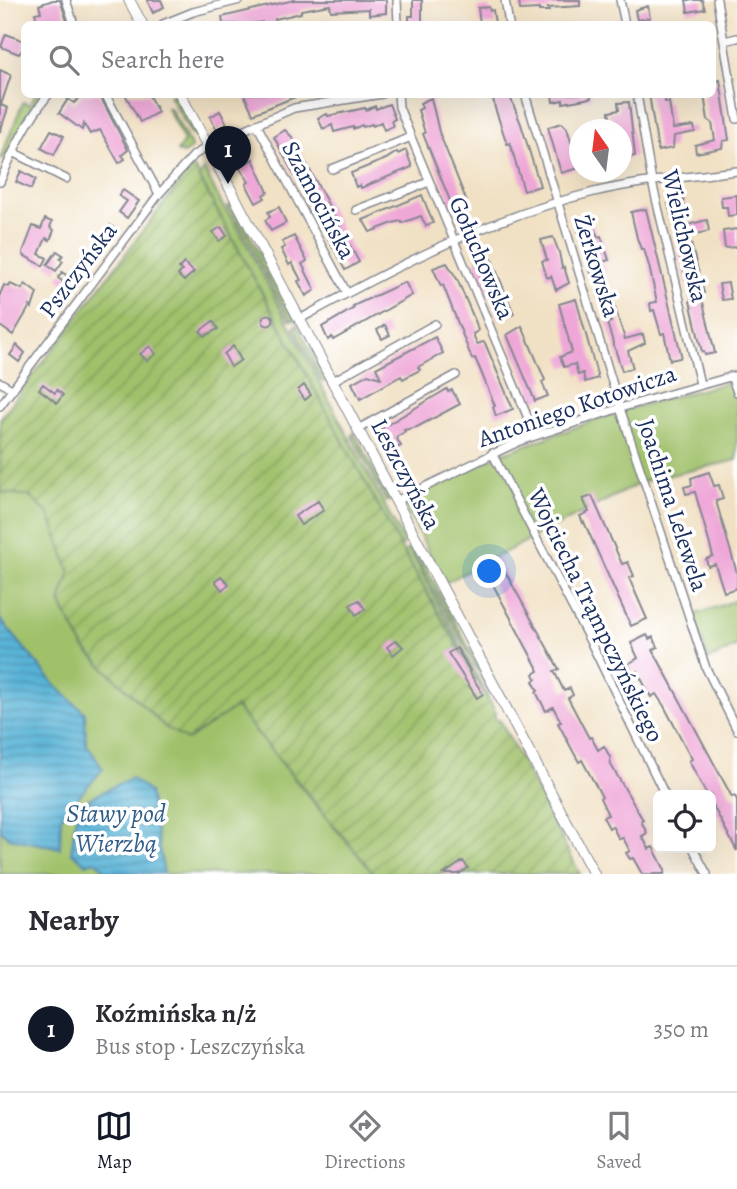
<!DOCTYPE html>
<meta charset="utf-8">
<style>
:root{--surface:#fff;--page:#f7f7f7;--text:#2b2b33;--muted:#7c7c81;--line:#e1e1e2;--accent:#111827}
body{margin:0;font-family:Alegreya,serif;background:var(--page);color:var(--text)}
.controls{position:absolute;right:21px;bottom:21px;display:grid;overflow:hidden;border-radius:10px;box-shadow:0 7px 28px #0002}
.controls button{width:63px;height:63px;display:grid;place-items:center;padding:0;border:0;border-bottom:2px solid var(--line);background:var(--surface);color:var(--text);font:35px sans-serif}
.compass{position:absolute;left:569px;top:119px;width:63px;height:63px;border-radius:50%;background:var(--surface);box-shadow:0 7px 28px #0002;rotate:346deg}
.you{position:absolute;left:490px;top:572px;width:24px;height:24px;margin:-18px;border:5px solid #fff;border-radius:50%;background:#1a73e8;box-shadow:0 0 0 10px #1a73e833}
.badge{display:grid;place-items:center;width:46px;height:46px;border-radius:50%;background:var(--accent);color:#fff;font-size:23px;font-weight:700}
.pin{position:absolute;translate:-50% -58px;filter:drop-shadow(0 2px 4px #0008)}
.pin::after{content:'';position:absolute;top:37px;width:24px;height:21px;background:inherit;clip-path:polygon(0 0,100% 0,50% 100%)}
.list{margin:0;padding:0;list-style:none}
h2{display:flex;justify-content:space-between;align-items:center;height:91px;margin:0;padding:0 28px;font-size:30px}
h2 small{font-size:23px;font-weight:400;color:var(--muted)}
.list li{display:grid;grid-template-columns:46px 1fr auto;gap:21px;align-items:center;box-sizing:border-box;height:126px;padding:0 28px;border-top:2px solid var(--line)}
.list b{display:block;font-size:26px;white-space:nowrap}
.list p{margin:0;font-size:23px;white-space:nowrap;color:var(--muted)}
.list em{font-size:23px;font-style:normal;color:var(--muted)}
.icon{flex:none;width:38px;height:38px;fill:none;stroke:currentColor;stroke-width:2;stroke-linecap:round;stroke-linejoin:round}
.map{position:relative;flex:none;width:737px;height:874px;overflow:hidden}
.search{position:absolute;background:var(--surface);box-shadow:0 7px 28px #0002;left:21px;right:21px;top:21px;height:77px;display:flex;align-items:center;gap:18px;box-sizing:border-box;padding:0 24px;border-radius:10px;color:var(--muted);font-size:26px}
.sheet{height:217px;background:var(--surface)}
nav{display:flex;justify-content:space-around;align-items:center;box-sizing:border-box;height:98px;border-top:2px solid var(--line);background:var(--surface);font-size:19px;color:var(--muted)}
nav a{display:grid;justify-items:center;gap:4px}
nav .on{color:var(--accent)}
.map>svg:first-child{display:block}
.grass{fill:#a0c16a;stroke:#5e7864;stroke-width:2}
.garden{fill:url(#garden-furrows);stroke:#5e7864;stroke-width:2}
.water{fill:url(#water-rules);stroke:#3a719a;stroke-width:2}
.building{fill:#efa7d8}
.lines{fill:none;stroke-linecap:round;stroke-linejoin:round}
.minor-casing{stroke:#868891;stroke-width:10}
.tertiary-casing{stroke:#868891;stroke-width:12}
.minor{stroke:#fff;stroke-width:7}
.tertiary{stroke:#fff;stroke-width:10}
.labels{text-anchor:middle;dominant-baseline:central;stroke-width:7;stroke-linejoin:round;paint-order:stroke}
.street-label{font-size:24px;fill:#1b2f5e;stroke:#fff}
.water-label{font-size:26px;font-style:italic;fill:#315d88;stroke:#fff}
</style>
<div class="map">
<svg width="737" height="874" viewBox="0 0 737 874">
<defs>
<pattern id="garden-furrows" width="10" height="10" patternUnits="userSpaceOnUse" patternTransform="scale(1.75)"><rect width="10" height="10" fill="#a0c16a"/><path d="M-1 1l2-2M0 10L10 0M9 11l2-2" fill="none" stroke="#829d5a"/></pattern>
<pattern id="water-rules" width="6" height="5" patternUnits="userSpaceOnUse" patternTransform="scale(1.75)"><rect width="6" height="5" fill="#59b3d7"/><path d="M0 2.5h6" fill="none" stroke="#4992b2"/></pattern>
</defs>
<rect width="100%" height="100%" fill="#fff"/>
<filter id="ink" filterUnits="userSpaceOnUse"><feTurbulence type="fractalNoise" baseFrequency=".0143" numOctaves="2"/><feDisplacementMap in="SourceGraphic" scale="14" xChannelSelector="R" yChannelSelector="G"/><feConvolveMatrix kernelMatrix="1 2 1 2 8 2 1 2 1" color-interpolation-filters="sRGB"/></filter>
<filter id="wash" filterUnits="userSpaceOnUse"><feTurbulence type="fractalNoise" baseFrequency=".00686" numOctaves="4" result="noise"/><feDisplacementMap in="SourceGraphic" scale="28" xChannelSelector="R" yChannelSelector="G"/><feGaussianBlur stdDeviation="1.57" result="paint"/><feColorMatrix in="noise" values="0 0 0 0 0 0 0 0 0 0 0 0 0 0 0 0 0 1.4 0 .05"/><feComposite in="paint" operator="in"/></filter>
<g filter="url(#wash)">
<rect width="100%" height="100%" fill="#f1e1c4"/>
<!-- grass -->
<path class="grass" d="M35 95H44L27 117 6 158 0 159 23 102 30 105Z
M169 95H174L197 140 190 132Z
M167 108H170L191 146V149L183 154 177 151 184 141Z
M204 169 224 208 235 222 405 544 400 546 199 177Z
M233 204 295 320H290L237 220 227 207Z
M297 324 327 382 322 381 294 328Z
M737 380V460L644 481 445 583 402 501 498 455 624 410Z
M354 432 390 501H386L352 436Z
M0 492 29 496 49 514 70 572 60 602 84 648 165 727 236 707 334 827 376 874H0Z
M415 546 492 692 489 691 411 548Z
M409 549 418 565 496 713 404 552Z
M737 600V646L708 660 694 615Z"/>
<!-- garden -->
<path class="garden" d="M194 168 400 546 496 713 494 715 497 721 500 720 580 874H374L236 707 187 740 165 727 84 648 60 602 70 572 49 514 29 496 0 492V419L190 169Z"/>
<!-- water -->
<path class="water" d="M0 619 56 686 85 713 86 743 103 769 61 817 60 848 9 838 0 829Z
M131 778 149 792 164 874H110L95 861 86 864 71 852 76 816 90 798Z"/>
<g id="blocks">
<!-- building -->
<path class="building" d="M53 0H60L68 24H42L41 19 37 20 35 13 41 12 39 5Z
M147 0H161L164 7 153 13Z
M294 0H386V13L369 15V9L331 11 330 5 301 10V13L275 19 276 24H263L262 22 251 24H223L222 17Z
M413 0H422V24H409V16H413Z
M519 0H580V6L548 8 549 11H539V9L520 10Z
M686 0H702L705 9 688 12Z
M648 6 650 18 637 20 635 10Z
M489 7 490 11 493 10 495 24H480L478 8Z
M6 34 24 41V47L19 54 1 47Z
M0 70 11 75 1 105 8 108 0 132Z
M720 80 729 140 723 141 722 148 696 153 695 145 715 140 712 123 708 120 704 95 712 94V82Z
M84 94H99L128 150 122 155 125 159 119 163 100 130 90 134 84 124 82 130 59 113 68 99 74 103Z
M125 94H148L158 112 140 122Z
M244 94H300V95L253 114Z
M492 94H509L521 124 540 186 524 191 510 143 507 144 495 108Z
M552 94H591V98L563 103V100L553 102Z
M649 94H664L665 102H669L673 129 694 126 695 132 674 136 673 148 658 151Z
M431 98 439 132 467 202 453 208 423 134 425 133 418 110 422 108 420 103Z
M629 102 635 156 621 159V130H612L609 112 619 110 618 103Z
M389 104 395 119 391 121 393 126 384 130 381 122 373 126 372 124 363 127 362 125 353 129V127L334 132 332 125 323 129 318 118 327 114 328 116 365 108 366 110 375 106 376 109Z
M220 111 227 124 217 130 210 117Z
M562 123 567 128 579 168 561 173 548 127Z
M51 130 64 136 54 155 41 148Z
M285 130 292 137 359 262 345 270 274 137Z
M237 143 248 162 253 159 268 192 263 195 265 198 256 203 246 184 249 182 231 154 234 153 230 146Z
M406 150 412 167 361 188 360 185 356 187 351 173 386 159 397 152 398 154Z
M21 171 36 179 31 189 16 182Z
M123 190 139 201 127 218 119 212 127 201 119 196Z
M422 195 433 223 426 226 421 216 402 223 401 221 393 223 370 232 363 220Z
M737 195V215L728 216 727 207H722L721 197Z
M683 197 687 225 707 220 709 231 689 236 704 293 701 294 715 353 705 355 704 352H702L690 301H692L676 240 678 239 668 204H670L669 200Z
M279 207 286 223 271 231 265 220 270 217 268 212Z
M646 209 681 354 680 358 670 360 664 333 661 334 654 310 651 311 650 303 657 302 649 266 644 249H641L637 238 631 212Z
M45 219 52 222 50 227 54 230 50 240 46 238 39 254 47 258 43 266 23 255V252L33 226 41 229Z
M591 222 598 237 601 236 609 260 602 262 605 272 592 276 588 263 594 261 589 244 583 245 577 227Z
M110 225 118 231 108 245 100 239Z
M221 227 227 236 219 241 213 232Z
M737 229V247L725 248 723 231Z
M294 236 307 261 302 264 315 290 306 296 298 281 301 280 292 263 289 265 281 249 285 247 282 242Z
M553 237 559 252 562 268 564 267 569 283 556 290 551 276 547 278 542 261 547 260 541 240Z
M57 251 63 255 60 259 63 261 56 271 47 265Z
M490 255 514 314 500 320 476 266 475 261Z
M184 263 194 272 184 281 178 275 182 271 179 268Z
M447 263 457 279 476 323 478 331 473 334 477 344 483 342 485 343 513 409 496 416 493 407 495 406 479 367 475 358 472 359 443 285 441 286 433 268Z
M62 272 74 281 70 287 58 278Z
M405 282 412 295 333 340 332 337 328 340 322 327 354 308 353 306Z
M728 283 731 299 722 300 719 284Z
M10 284 22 289 25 284 37 293 32 308 30 306 13 335 0 326V294L4 285 9 287Z
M608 286 625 339 643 334 645 343 628 351 633 368 622 371 607 323 611 322 608 309 603 310 597 291Z
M576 299 598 378 585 382 583 373 578 375 575 364 564 367 560 357 572 352 559 304Z
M262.5 320a5.5 5.5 0 1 1 11 0a5.5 5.5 0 1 1-11 0Z
M213 321 218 329 205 336 200 331Z
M385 325 390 335 382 339 377 330Z
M522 326 545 380 542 382 548 396 535 401 507 335Z
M435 337 443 353 418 367 420 370 403 379 401 376 360 399 352 383 368 374 381 378 376 368Z
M17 345 25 353 19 362 10 355Z
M150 346 156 354 147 361 140 354Z
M233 346 241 360 231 367 224 354Z
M43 384 55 393 57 390 63 395 57 403 39 389Z
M304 385 311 395 305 400 298 390Z
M447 389 448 392 452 390 460 404 417 427 404 430 405 432 396 437 401 446 389 452 377 431Z
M709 472 714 486 719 485 723 499 716 501 737 573V588L724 592 715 564 708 566 706 559 713 556 695 492 686 494 684 487 692 485 691 478Z
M592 496 622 564 628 562 634 576 629 578 647 619 631 626 584 522 583 523 580 516 589 512 583 499Z
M318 501 324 510 301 525 295 516Z
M497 557 559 669 554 671 564 691 570 688 573 695 568 698 589 738 591 737 598 750 604 746 610 757 611 765 643 820 641 821 647 833 642 836 649 849 653 847 665 870 664 874H642L633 858 630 859 626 853 630 851 623 838 619 839 612 826 609 828 603 817 608 815 600 798 602 797 582 760 579 762 574 753 558 723 561 722 553 707 546 711 536 692 538 691 533 681 536 679 534 674 539 671 482 564Z
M221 576 229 584 222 590 215 581Z
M359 600 365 609 356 615 350 605Z
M647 635 649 639 653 637 658 647 653 650 732 797 735 796 737 800V851L711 802V795H707L689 761 692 759 664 706 656 694 651 697 637 671 633 673 628 664 638 658 631 643Z
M396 640 403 647 393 655 387 647Z
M457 648 470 671 469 672 483 694 477 698 448 653Z
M463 861 468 868 459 874H444Z"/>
</g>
</g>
<g filter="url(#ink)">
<use href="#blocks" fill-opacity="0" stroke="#868891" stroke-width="2"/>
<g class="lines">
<defs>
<path id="minor" d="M66 0 74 24
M397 0 398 24
M505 0 509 24
M620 0 625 24
M717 0 737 119
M163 24 193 12 240 0
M724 41 737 38
M105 94 159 194
M398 94 399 107 411 137 535 435
M525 94 620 408 706 668 737 730
M637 94 652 182 700 384
M257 125 347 293
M13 152 66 179
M332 169 411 137
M0 182C13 151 27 120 49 94
M356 210 429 182
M300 319C394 267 488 218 594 192 641 181 689 177 737 171
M731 376 737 392
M333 381 435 324
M0 382 13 390
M0 406 159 194 194 155 216 142 294 108 382 94
M358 429 456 375
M492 453 593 647 665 795
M396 501 520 441 620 408 737 375
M693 848 707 874"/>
<path id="tertiary" d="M129 0 142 24
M180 94 594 874"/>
</defs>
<!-- minor casing -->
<use href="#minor" class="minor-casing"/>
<!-- tertiary casing -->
<use href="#tertiary" class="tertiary-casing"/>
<!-- minor -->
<use href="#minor" class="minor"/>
<!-- tertiary -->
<use href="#tertiary" class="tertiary"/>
</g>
</g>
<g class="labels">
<!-- street labels -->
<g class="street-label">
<text transform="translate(319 200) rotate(62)">Szamocińska</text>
<text transform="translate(685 236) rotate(77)">Wielichowska</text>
<text transform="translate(482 258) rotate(67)">Gołuchowska</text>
<text transform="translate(597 266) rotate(73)">Żerkowska</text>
<text transform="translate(78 270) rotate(-53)">Pszczyńska</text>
<text transform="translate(577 406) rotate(-19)">Antoniego Kotowicza</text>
<text transform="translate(406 474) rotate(62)">Leszczyńska</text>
<text transform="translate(673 505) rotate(72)">Joachima Lelewela</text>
<text transform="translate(596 615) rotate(64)">Wojciecha Trąmpczyńskiego</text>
</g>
<!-- water labels -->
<g class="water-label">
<text x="116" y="813">Stawy pod<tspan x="116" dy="30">Wierzbą</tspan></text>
</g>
</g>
</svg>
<div class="controls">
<button><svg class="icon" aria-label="locate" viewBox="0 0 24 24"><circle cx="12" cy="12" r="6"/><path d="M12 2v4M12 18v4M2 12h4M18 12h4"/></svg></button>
</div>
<svg class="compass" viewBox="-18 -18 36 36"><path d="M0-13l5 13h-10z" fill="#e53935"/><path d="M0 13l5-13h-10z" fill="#7c7c81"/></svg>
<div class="you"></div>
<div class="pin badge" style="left:228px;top:184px">1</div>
<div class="search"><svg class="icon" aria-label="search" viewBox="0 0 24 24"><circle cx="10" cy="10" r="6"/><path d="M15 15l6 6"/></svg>Search here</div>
</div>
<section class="sheet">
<h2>Nearby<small></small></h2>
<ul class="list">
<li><span class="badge">1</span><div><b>Koźmińska n/ż</b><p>Bus stop · Leszczyńska</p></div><em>350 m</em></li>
</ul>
</section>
<nav>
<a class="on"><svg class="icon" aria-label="map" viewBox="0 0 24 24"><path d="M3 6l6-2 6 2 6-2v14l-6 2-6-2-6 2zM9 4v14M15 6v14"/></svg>Map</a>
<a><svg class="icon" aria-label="directions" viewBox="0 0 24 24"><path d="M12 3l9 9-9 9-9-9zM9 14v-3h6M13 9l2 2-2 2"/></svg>Directions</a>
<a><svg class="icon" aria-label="saved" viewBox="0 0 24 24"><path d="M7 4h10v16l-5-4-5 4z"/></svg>Saved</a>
</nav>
